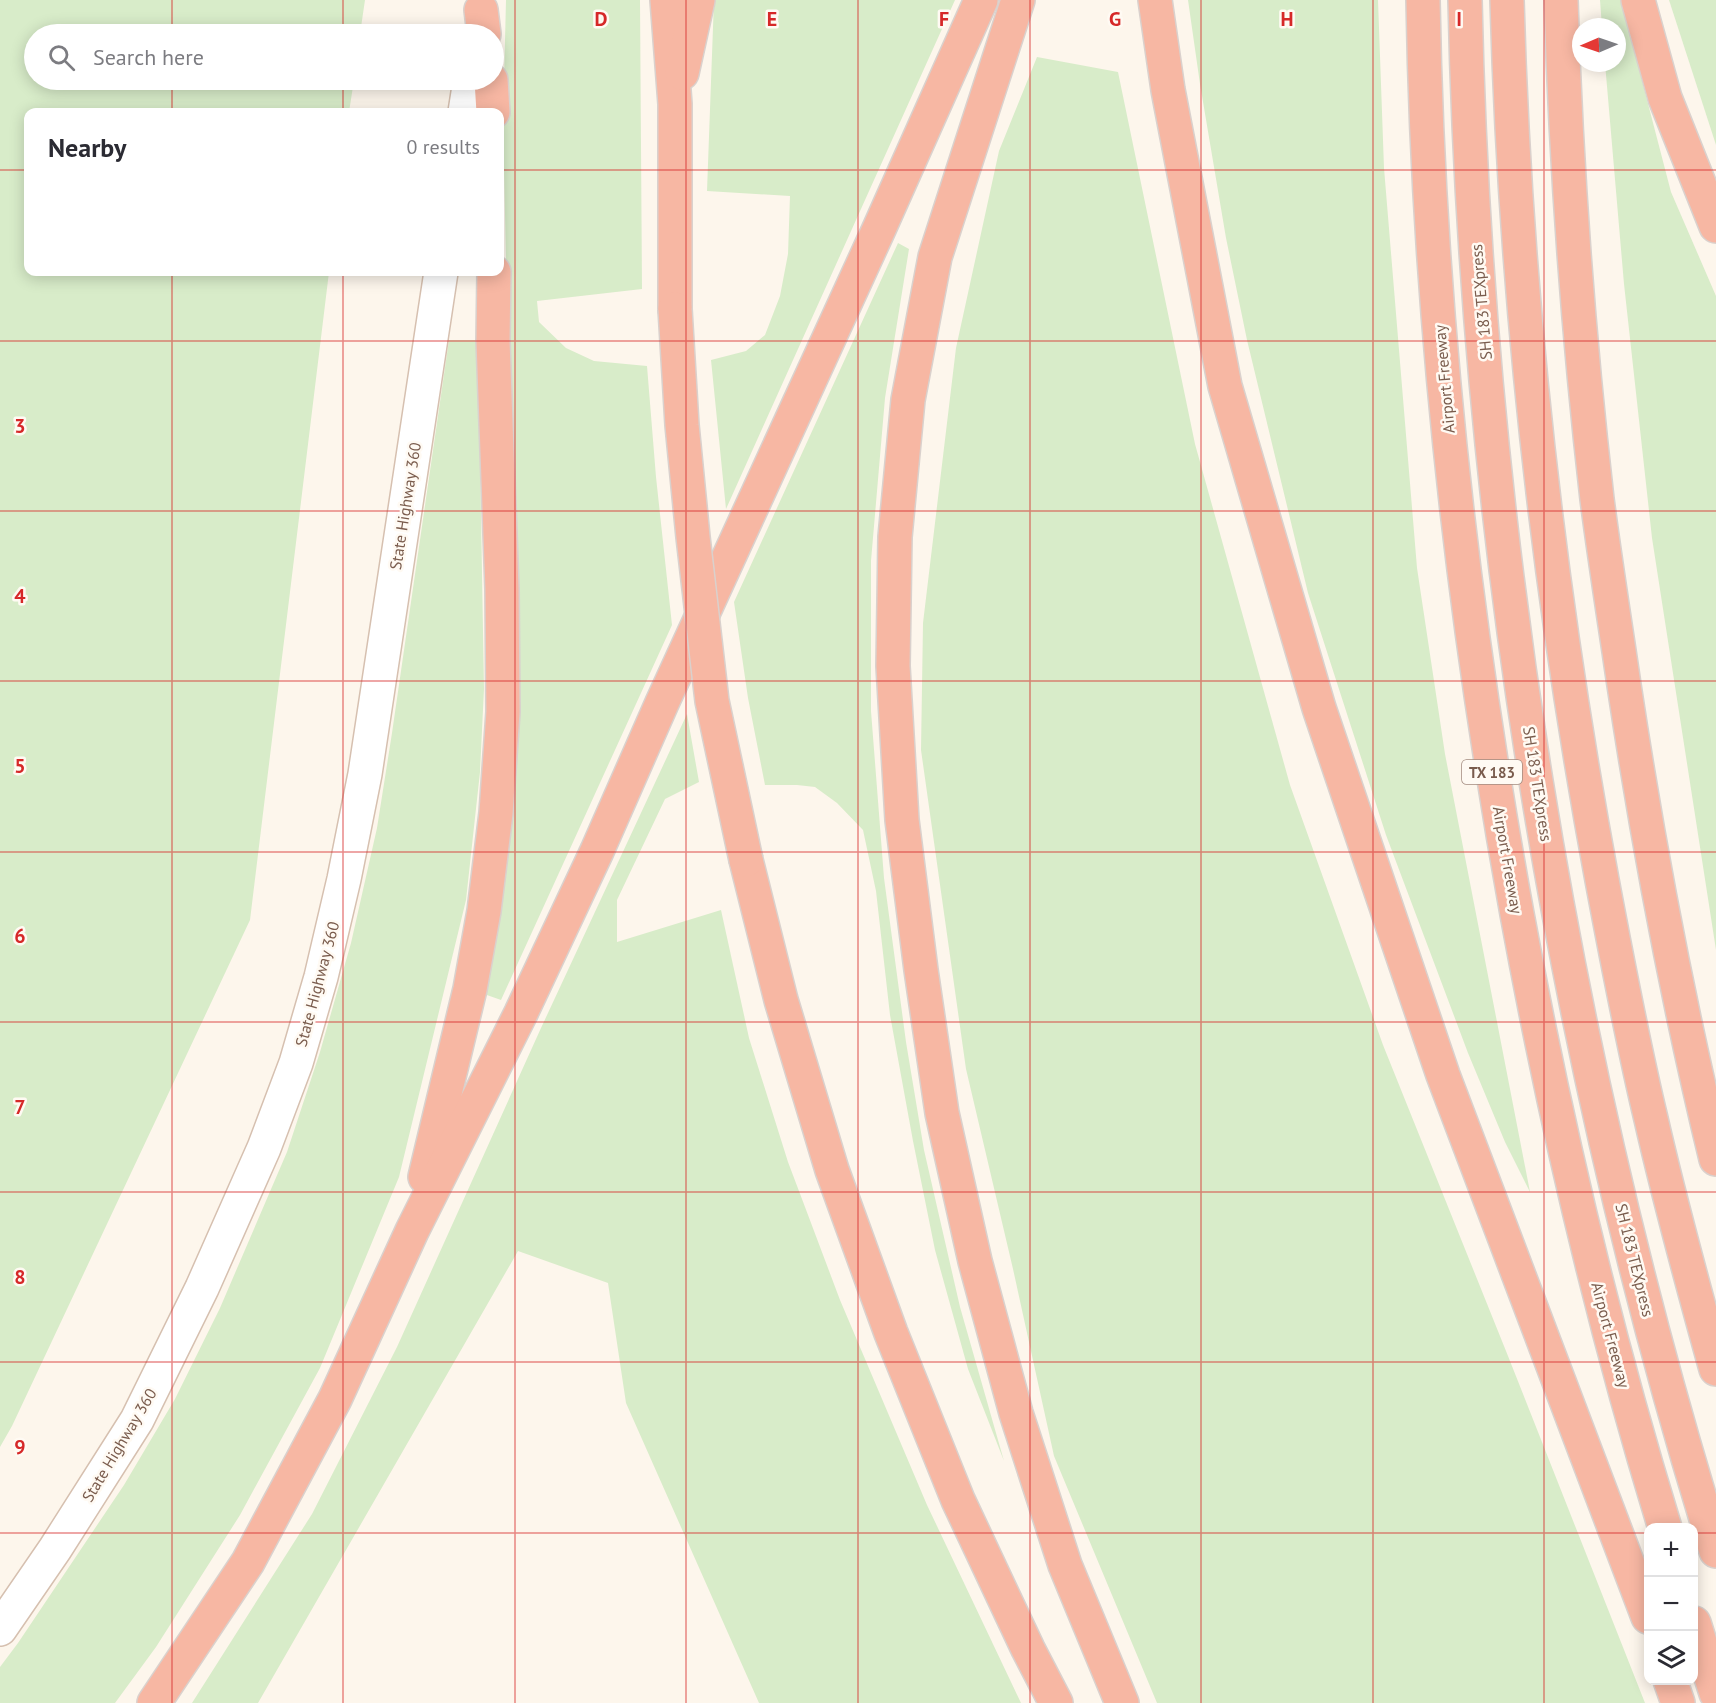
<!DOCTYPE html>
<meta charset="utf-8">
<style>
body{margin:0;font-family:"PT Sans",sans-serif;background:#f7f7f7;color:#2b2b33}
.controls{position:absolute;right:18px;bottom:18px;display:grid;overflow:hidden;border-radius:12px;box-shadow:0 3px 15px #0003}
.controls button{width:54px;height:54px;display:grid;place-items:center;padding:0;border:0;border-bottom:2px solid #e1e1e2;background:#fff;color:#2b2b33;font:30px sans-serif}
.compass{position:absolute;left:1572px;top:18px;width:54px;height:54px;border-radius:50%;background:#fff;box-shadow:0 3px 15px #0003;rotate:268deg}
.list{margin:0;padding:0;list-style:none}
h2{display:flex;justify-content:space-between;align-items:center;height:78px;margin:0;padding:0 24px;font-size:26px}
h2 small{font-size:20px;font-weight:400;color:#7c7c81}
.icon{flex:none;width:33px;height:33px;fill:none;stroke:currentColor;stroke-width:2;stroke-linecap:round;stroke-linejoin:round}
.map{position:relative;flex:none;width:1716px;height:1703px;overflow:hidden}
.search{position:absolute;background:#fff;box-shadow:0 3px 15px #0003;left:24px;top:24px;width:480px;height:66px;display:flex;align-items:center;gap:15px;box-sizing:border-box;padding:0 21px;border-radius:33px;color:#7c7c81;font-size:22px}
.panel{position:absolute;background:#fff;box-shadow:0 3px 15px #0003;left:24px;top:108px;width:480px;height:168px;border-radius:12px}
.map>svg:first-child{display:block}
.green{fill:#d8ecc9}
.lines{fill:none;stroke-linecap:round;stroke-linejoin:round}
.secondary-casing{stroke:#d6c0b0;stroke-width:36}
.highway-casing{stroke:#dad1cd;stroke-width:36}
.secondary{stroke:#fff;stroke-width:33}
.highway{stroke:#f7b7a3;stroke-width:33}
.highway-bridge-casing{stroke:#dad1cd;stroke-width:36;stroke-linecap:butt}
.highway-bridge{stroke:#f7b7a3;stroke-width:33}
.grid{fill:none;stroke:#d62828;stroke-width:1.5;stroke-opacity:0.55}
.labels{text-anchor:middle;dominant-baseline:central;stroke-width:5;stroke-linejoin:round;paint-order:stroke}
.shield{fill:#fffaf3;stroke:#a28b7f;stroke-width:1.5}
.shield-label{font-size:15px;font-weight:bold;fill:#7a5c4d}
.street-label{font-size:16px;fill:#7a5c4d;stroke:#fffaf3}
.grid-label{font-size:20px;text-anchor:middle;font-weight:bold;fill:#d62828;stroke:#fffaf3;stroke-width:5;stroke-linejoin:round;paint-order:stroke}
</style>
<div class="map">
<svg width="1716" height="1703" viewBox="0 0 1716 1703">
<rect width="100%" height="100%" fill="#fdf6ec"/>
<g class="green">
<path d="M0,0h365l-5,34h-326v46h320l-5,32h-321v160h301l-79,648 -238,506 -12,21z"/>
<path d="M506,0h134l2,289 -105,12 2,21 27,26 28,13 53,5 9,111 16,148 -171,375 -17,-6 23,-689 -4,-182z"/>
<path d="M714,0h241l-229,509 -15,-149 35,-9 19,-16 15,-39 8,-42 2,-58 -83,-5z"/>
<path d="M1188,0h190l6,168 33,400 28,186 85,438 -25,-50 -37,-89 -82,-218 -78,-242 -61,-253 -21,-102 -26,-154z"/>
<path d="M1600,0h21l50,192 45,104v654l-64,-412 -28,-254 -19,-221h12v-36h-15z"/>
<path d="M1669,0h47v145z"/>
<path d="M1037,57l81,15 77,372 95,341 93,260 125,311 137,347h-488l-103,-247 -41,-187 -47,-200 -45,-319 2,-127 33,-275 43,-197z"/>
<path d="M898,243l11,6 -24,149 -14,163v150l13,167 22,164 18,108 36,157 44,154 -36,-92 -33,-119 -22,-109 -23,-126 -14,-124 -13,-61 -26,-27 -22,-16 -18,-2h-32l-17,-87 -14,-96z"/>
<path d="M449,340h29l6,349 -4,83 -14,128 -67,277 -79,191 -80,147 -84,132 -41,56h-115v-36l18,-24 106,-158 51,-86 45,-91 67,-156 33,-100 31,-109 26,-115 15,-95z"/>
<path d="M687,714l12,68 -34,17 -48,101v42l104,-32 28,128 39,124 17,45 35,93 87,205 94,198h-262l-133,-300 -18,-120 -90,-32 -260,452h-66l120,-189 85,-167 144,-319z"/>
</g>
<g class="lines">
<g class="secondary-casing">
<g id="secondary">
<path d="M465,112l5,-32"/>
<path d="M0,1629l55,-80 82,-129 65,-132 62,-140 32,-85 25,-86 23,-98 21,-105 76,-502"/>
</g>
</g>
<g class="highway-casing">
<g id="highway">
<path d="M667,0l8,104v205"/>
<path d="M1018,0l-83,257 -27,143 -13,137 -2,129 9,154 19,150 21,143 33,148 41,152 49,152 57,138"/>
<path d="M1155,0l13,90 57,296 94,322 124,367 205,542"/>
<path d="M1423,0c5,307 39,612 94,914 38,207 86,412 148,614"/>
<path d="M1465,0c11,521 96,1053 251,1551"/>
<path d="M1507,0c8,295 41,589 95,880 15,80 30,160 49,239 19,84 42,167 65,250"/>
<path d="M1561,0c5,167 17,333 36,499 8,62 18,124 27,186 24,159 54,318 92,474"/>
<path d="M1638,0l27,98 51,128"/>
<path d="M481,10l3,24"/>
<path d="M682,73l16,-73"/>
<path d="M491,80l2,32"/>
<path d="M746,860l35,140 51,170 59,163 67,167 70,149 28,54"/>
<path d="M425,1177l45,-188 14,-78 12,-98 7,-101 -1,-123 -9,-248 1,-69"/>
<path d="M1694,1623l22,70"/>
<path d="M1670,1680l8,23"/>
<path d="M154,1703l94,-141 87,-163 77,-168 109,-218 76,-162 65,-148 217,-474 102,-229"/>
</g>
</g>
<use href="#secondary" class="secondary"/>
<use href="#highway" class="highway"/>
<g class="highway-bridge-casing">
<path id="highway-bridge" d="M675,309l7,116 11,112 19,164 34,159"/>
</g>
<use href="#highway-bridge" class="highway-bridge"/>
</g>
<path class="grid" d="M172,0v34M343,0v34M515,0v1703M686,0v1703M858,0v1703M1030,0v1703M1201,0v1703M1373,0v1703M1544,0v1703M172,80v32M343,80v32M0,170h28M500,170h1216M172,272v1431M343,272v1431M0,341h1716M0,511h1716M0,681h1716M0,852h1716M0,1022h1716M0,1192h1716M0,1362h1716M0,1533h1648M1694,1533h22"/>
<g class="labels">
<rect class="shield" x="1462" y="760" width="60" height="24" rx="4.5"/>
<g class="shield-label">
<text x="1492" y="772">TX 183</text>
</g>
<g class="street-label">
<text transform="translate(1481 302) rotate(-95)">SH 183 TEXpress</text>
<text transform="translate(1444 379) rotate(-95)">Airport Freeway</text>
<text transform="translate(405 506) rotate(-81)">State Highway 360</text>
<text transform="translate(1538 784) rotate(81)">SH 183 TEXpress</text>
<text transform="translate(1508 860) rotate(80)">Airport Freeway</text>
<text transform="translate(317 984) rotate(-75)">State Highway 360</text>
<text transform="translate(1635 1260) rotate(76)">SH 183 TEXpress</text>
<text transform="translate(1611 1335) rotate(75)">Airport Freeway</text>
<text transform="translate(119 1445) rotate(-59)">State Highway 360</text>
</g>
</g>
<g class="grid-label">
<text x="601" y="26">D</text>
<text x="772" y="26">E</text>
<text x="944" y="26">F</text>
<text x="1115" y="26">G</text>
<text x="1287" y="26">H</text>
<text x="1459" y="26">I</text>
<text x="20" y="433">3</text>
<text x="20" y="603">4</text>
<text x="20" y="773">5</text>
<text x="20" y="943">6</text>
<text x="20" y="1114">7</text>
<text x="20" y="1284">8</text>
<text x="20" y="1454">9</text>
</g>
</svg>
<div class="controls">
<button>+</button>
<button>−</button>
<button><svg class="icon" aria-label="layers" viewBox="0 0 24 24"><path d="M12 4l9 5-9 5-9-5zM3 14l9 5 9-5"/></svg></button>
</div>
<svg class="compass" viewBox="-18 -18 36 36"><path d="M0-13l5 13h-10z" fill="#e53935"/><path d="M0 13l5-13h-10z" fill="#7c7c81"/></svg>
<div class="search"><svg class="icon" aria-label="search" viewBox="0 0 24 24"><circle cx="10" cy="10" r="6"/><path d="M15 15l6 6"/></svg>Search here</div>
<section class="panel">
<h2>Nearby<small>0 results</small></h2>
<ul class="list">
</ul>
</section>
</div>
